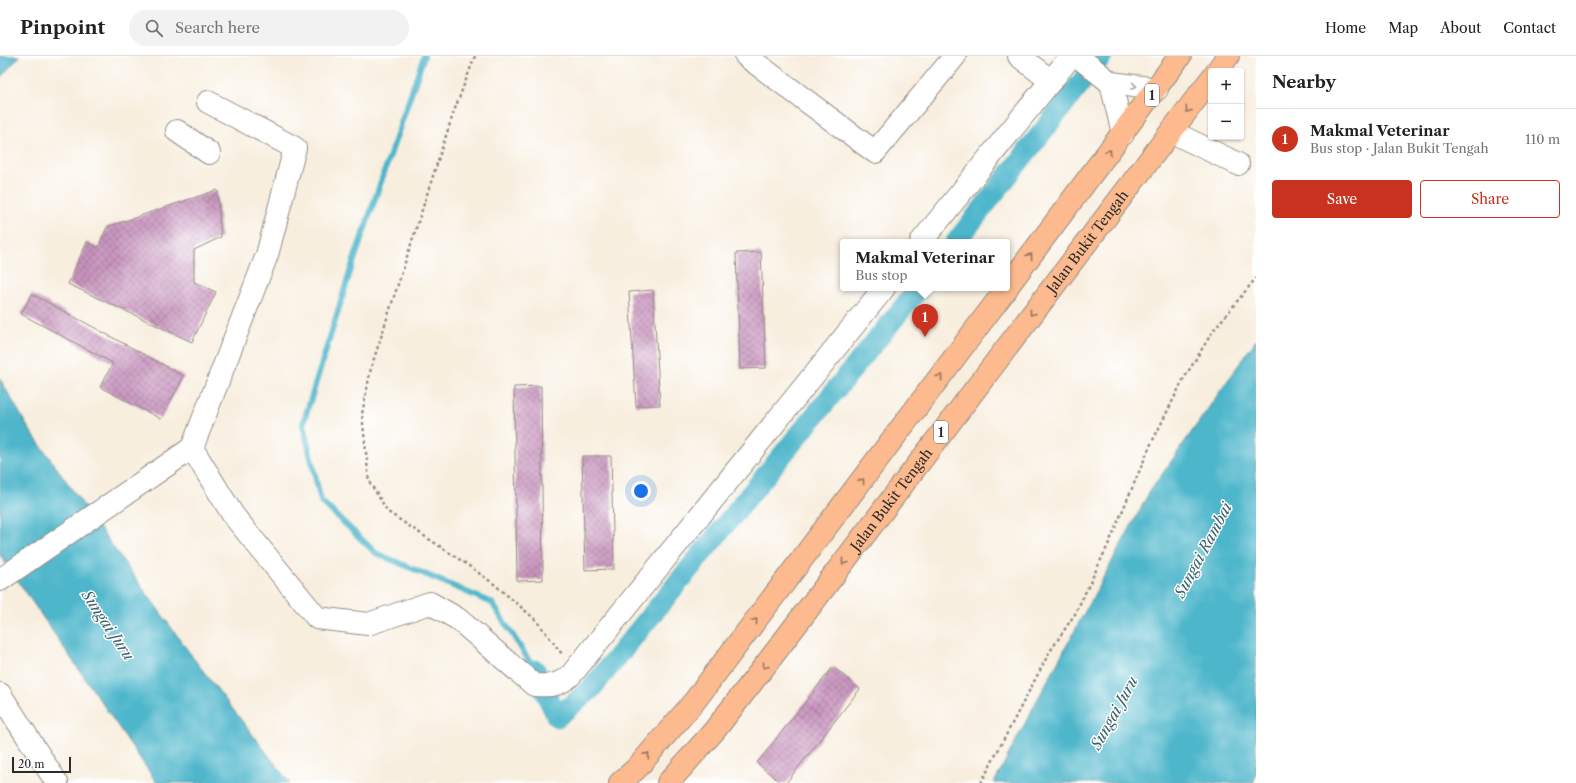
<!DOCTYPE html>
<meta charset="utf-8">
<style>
body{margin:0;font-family:"Libre Caslon Text",serif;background:#f2f2f2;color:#202124}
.controls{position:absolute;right:12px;top:12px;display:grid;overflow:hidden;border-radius:4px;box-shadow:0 1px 3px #0004}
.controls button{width:36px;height:36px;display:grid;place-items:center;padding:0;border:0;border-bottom:1px solid #e0e0e0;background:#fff;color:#202124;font:20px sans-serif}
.scale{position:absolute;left:12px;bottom:10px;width:59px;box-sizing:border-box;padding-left:4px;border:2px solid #2b2b2b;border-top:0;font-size:11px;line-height:14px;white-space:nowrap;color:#2b2b2b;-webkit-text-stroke:3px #fff;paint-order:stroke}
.you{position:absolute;left:641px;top:435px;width:14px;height:14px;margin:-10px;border:3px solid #fff;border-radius:50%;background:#1a73e8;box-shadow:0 0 0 6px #1a73e833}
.badge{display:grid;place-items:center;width:26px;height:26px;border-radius:50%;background:#c8321e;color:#fff;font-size:13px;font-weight:700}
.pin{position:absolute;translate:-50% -33px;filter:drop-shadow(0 1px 2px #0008)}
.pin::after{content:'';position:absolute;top:21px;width:14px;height:12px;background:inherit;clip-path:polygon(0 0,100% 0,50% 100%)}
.popup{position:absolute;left:840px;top:183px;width:170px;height:52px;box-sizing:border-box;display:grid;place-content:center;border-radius:4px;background:#fff;filter:drop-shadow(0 1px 3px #0005);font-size:13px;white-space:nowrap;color:#757577}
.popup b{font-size:15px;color:#202124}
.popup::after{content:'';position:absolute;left:50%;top:100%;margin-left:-8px;border:8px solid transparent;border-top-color:#fff}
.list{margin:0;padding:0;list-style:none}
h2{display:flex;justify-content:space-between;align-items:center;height:52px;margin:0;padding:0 16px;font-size:17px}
h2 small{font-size:13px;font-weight:400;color:#757577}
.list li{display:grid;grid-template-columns:26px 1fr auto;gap:12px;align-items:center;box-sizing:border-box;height:60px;padding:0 16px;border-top:1px solid #e0e0e0}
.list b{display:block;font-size:15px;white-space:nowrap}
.list p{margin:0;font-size:13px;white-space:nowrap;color:#757577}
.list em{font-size:13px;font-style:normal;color:#757577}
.actions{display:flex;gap:8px;padding:12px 16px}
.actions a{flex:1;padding:9px 0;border:1px solid #c8321e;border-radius:4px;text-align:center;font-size:14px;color:#c8321e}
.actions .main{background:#c8321e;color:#fff}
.icon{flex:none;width:22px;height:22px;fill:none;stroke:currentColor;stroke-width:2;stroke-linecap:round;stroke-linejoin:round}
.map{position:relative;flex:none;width:1256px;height:727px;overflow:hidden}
header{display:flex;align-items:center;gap:24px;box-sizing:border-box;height:56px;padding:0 20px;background:#fff;border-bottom:1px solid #e0e0e0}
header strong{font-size:19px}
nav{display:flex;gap:22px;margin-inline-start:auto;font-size:14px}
.search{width:280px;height:36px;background:#f2f2f2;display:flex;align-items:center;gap:10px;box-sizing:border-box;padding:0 14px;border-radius:22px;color:#757577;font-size:15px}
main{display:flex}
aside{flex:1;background:#fff}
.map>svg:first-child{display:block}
.water{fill:#4db6cb;stroke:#3c707b}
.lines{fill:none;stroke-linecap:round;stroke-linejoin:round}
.stream{stroke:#4db6cb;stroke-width:6}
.canal{stroke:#4db6cb;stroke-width:21}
.building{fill:url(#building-cross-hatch)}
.minor-casing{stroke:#928c84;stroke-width:24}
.highway-casing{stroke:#928c84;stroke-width:24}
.path{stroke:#928c84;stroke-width:2.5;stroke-dasharray:3 3;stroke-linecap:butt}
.minor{stroke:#fff;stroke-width:22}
.highway{stroke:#fcba8e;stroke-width:22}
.oneway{stroke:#a0a0a0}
.oneway2{stroke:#94725c}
.labels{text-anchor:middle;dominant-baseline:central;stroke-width:3;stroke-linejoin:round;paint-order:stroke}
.shield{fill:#fff;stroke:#6b6b6b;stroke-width:1}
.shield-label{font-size:13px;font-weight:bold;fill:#2b2b2b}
.street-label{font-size:14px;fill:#2b2b2b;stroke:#fff}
.water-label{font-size:15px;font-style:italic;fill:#39636b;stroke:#fff}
</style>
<header>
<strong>Pinpoint</strong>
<div class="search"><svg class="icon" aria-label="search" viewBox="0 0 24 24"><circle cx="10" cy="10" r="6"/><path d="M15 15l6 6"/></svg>Search here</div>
<nav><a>Home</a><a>Map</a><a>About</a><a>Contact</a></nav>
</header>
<main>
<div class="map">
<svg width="1256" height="727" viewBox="0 0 1256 727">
<defs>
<pattern id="building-cross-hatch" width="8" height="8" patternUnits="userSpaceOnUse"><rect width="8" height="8" fill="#c893bd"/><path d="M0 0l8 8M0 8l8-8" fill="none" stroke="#a3789a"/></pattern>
</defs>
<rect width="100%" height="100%" fill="#fff"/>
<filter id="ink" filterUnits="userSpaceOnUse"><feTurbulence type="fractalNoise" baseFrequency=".025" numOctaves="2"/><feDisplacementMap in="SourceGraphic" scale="8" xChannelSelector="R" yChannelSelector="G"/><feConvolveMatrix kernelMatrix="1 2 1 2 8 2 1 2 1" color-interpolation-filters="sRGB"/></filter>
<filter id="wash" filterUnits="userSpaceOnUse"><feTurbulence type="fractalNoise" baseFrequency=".012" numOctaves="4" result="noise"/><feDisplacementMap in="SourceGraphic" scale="16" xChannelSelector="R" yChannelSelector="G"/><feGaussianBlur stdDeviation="0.9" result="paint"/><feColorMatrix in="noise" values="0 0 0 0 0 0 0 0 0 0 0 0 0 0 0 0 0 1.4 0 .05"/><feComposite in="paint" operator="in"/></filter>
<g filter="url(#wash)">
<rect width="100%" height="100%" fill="#f8eede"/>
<g class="water">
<path d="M0,0h20l-20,22z"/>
<path d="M1256,284v435l-3,8h-259l41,-79 114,-211z"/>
<path d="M0,323l29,50 92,129 76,105 93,120h-133l-157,-228z"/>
</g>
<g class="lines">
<path class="stream" d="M424,0l-73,213 -48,155 18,77 55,52 116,50 43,67"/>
<g class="canal">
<path d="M956,186l146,-186"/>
<path d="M535,614l22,47 33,-27 329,-402"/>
</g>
</g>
<g id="blocks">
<g class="building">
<path d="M217,134l4,47 -27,13v32l22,10 -24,50 -124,-58 19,-42 11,6 9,-21z"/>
<path d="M761,196l5,116 -26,1 -4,-116z"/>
<path d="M653,234l7,115 -24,1 -7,-114z"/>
<path d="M32,238l152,82 -23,43 -61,-32 13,-24 -92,-49z"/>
<path d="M541,330l2,194 -26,1 -3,-194z"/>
<path d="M582,400h29l3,113 -29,1z"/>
<path d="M833,611l27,22 -74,94h-5l-24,-20z"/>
</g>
</g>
</g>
<g filter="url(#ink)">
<use href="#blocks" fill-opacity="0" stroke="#928c84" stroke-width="1"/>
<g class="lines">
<g class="minor-casing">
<g id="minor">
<path d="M746,0l129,96 80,-96"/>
<path d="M1019,0l32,25"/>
<path d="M1077,0l34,27 46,6"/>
<path d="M1111,27l12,51"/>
<path d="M208,46l87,46 -28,107 -75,193 41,67 84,103 51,6 62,-21 28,16 76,66c17,1 24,1 37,-10l313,-387"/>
<path d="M177,75l32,22"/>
<path d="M1172,76l66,32"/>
<path d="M921,186l150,-186"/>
<path d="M0,524l192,-132"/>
<path d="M0,638l57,89"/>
</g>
</g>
<g class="highway-casing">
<g id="highway">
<path d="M1217,15l11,-15"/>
<path d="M1007,231l173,-231"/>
<path d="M620,727l17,-15 56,-65 314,-415"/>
<path id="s1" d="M668,727l46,-52 53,-68 444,-584"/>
</g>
</g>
<g class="path">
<path d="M475,0l-22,58 -82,254 -9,46 7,67 19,31 77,51 29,21 42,36 26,34"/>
<path d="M981,727l68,-130 26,-39 33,-69 42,-99 33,-66 30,-49 43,-53"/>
</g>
<use href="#minor" class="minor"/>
<use href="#highway" class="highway"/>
</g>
<defs><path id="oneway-chevron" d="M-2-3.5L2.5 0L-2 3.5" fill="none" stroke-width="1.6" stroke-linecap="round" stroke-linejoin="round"/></defs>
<use class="oneway" href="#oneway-chevron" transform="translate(1134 30) rotate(8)"/>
<g class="oneway2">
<use href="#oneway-chevron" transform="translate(1188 54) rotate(126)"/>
<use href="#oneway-chevron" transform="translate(1109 96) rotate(-53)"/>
<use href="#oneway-chevron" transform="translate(1030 200) rotate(-53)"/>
<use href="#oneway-chevron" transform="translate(1032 257) rotate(128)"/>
<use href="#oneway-chevron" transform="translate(940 321) rotate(-53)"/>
<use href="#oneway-chevron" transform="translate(862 425) rotate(-53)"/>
<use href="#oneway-chevron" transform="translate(844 506) rotate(127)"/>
<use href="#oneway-chevron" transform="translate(755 565) rotate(-53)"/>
<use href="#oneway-chevron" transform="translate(765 610) rotate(128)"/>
<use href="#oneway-chevron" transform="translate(647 699) rotate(-49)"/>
</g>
</g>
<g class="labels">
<g class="shield">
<rect x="1145" y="28" width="14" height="22" rx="3"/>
<rect x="934" y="365" width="14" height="22" rx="3"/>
</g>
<g class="shield-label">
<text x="1152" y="39">1</text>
<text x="941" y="376">1</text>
</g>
<g class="street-label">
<text stroke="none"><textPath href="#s1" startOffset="685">Jalan Bukit Tengah</textPath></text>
<text stroke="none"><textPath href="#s1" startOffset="361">Jalan Bukit Tengah</textPath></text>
</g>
<g class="water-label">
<text transform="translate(1203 494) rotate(-62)">Sungai Rambai</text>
<text transform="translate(108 569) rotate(56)">Sungai Juru</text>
<text transform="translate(1114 657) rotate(-61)">Sungai Juru</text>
</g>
</g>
</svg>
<div class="controls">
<button>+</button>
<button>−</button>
</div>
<div class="scale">20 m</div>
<div class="you"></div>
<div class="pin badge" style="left:925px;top:281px">1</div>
<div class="popup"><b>Makmal Veterinar</b>Bus stop</div>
</div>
<aside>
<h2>Nearby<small></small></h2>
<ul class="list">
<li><span class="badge">1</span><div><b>Makmal Veterinar</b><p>Bus stop · Jalan Bukit Tengah</p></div><em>110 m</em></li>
</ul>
<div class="actions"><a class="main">Save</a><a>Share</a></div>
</aside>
</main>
